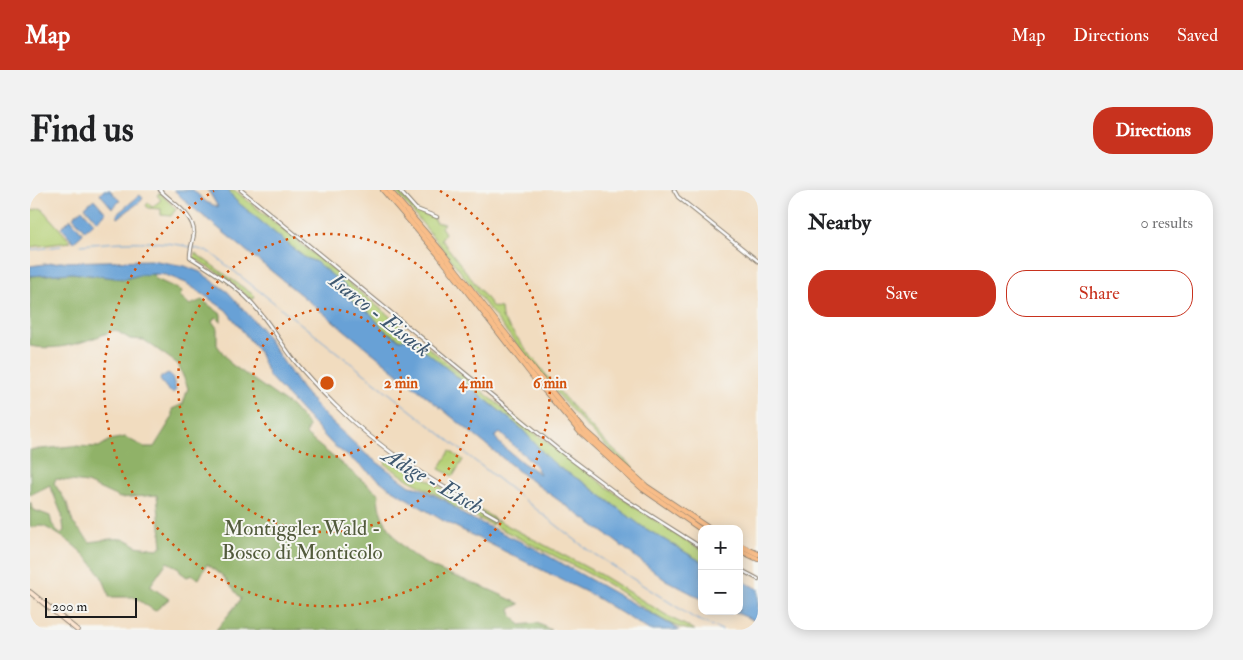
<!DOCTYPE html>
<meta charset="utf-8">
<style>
body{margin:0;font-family:"IM FELL Double Pica",serif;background:#f2f2f2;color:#202124}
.controls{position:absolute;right:15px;bottom:15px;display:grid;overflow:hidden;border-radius:10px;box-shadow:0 2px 12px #0003}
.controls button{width:45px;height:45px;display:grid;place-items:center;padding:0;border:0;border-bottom:1px solid #e0e0e0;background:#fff;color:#202124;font:25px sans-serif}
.scale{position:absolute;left:15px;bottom:12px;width:92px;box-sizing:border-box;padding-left:5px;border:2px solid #1c1c1c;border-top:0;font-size:14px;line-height:18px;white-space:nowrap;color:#1c1c1c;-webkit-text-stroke:4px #f6f6f2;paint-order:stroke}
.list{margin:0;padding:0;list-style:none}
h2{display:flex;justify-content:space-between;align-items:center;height:65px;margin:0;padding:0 20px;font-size:21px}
h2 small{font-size:16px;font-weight:400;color:#757577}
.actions{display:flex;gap:10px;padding:15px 20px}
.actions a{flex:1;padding:11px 0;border:1px solid #c8321e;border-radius:20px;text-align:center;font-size:18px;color:#c8321e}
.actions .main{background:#c8321e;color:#fff}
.map{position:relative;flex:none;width:728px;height:440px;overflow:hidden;border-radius:20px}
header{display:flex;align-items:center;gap:30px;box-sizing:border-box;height:70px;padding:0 25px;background:#c8321e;color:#fff}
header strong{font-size:24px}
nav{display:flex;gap:28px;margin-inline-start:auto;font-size:18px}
.intro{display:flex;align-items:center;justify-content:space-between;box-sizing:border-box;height:120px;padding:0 30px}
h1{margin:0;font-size:35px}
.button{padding:12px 22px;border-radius:20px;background:#c8321e;color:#fff;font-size:18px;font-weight:700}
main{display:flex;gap:30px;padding:0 30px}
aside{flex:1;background:#fff;border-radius:20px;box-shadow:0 2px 12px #0003}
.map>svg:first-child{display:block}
.green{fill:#b5d076;stroke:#687649}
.forest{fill:#90b267;stroke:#566742;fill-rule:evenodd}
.water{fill:#67a1d6;stroke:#425e79;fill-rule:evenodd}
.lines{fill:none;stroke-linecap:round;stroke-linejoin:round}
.stream{stroke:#67a1d6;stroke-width:1}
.street-casing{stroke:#867c6e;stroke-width:4.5}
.secondary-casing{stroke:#867c6e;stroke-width:5.5}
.highway-casing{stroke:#867c6e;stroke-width:6}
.street{stroke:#fff;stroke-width:2.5}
.secondary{stroke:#fce5d0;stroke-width:4}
.highway{stroke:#f8bd89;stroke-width:4.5}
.ring{fill:none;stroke:#d4530e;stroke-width:2.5;stroke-dasharray:2.5 5}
.labels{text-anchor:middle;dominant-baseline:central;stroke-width:4;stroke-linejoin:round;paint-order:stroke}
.park-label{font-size:21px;fill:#525b3c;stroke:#f6f6f2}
.water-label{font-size:22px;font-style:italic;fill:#3e5870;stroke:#f6f6f2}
.centre{fill:#d4530e;stroke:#f6f6f2;stroke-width:2.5}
.ring-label{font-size:15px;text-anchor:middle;font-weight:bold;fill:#d4530e;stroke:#f6f6f2;stroke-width:4;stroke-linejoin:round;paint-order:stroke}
</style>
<header>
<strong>Map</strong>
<nav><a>Map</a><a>Directions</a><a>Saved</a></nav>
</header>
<div class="intro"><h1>Find us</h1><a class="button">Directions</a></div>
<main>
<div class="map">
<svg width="728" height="440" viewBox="0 0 728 440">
<rect width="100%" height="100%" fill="#f6f6f2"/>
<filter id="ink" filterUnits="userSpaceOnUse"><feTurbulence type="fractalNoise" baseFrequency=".02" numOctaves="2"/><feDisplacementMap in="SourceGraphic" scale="10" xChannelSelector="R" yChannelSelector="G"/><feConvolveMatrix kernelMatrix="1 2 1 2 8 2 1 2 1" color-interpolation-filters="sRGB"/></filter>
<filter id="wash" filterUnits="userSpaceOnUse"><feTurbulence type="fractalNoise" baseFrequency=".0096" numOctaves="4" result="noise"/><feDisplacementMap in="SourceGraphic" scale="20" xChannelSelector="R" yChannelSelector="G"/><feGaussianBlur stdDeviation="1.12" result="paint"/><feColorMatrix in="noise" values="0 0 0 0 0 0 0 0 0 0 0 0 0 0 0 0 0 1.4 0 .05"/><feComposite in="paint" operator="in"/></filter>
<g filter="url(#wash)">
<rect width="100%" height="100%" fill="#f1dcbf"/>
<g class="green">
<path d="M198,0l9,2c86,69 170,139 256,208 67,53 135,106 209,150v12l-59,-35 -60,-45 -23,-14 -14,-11 -24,-28 -83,-67 -56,-33 -13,-16 -12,-6 -42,-45 -12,-5 -69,-57z"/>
<path d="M364,0h4l18,21 18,7 1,4 9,2 -3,3 4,6 -4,6 52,68 8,1 1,10c40,52 80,107 131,149v4c-93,-81 -158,-189 -239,-281z"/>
<path d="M130,3l16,16 -5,7 -10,-1v-6l-13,-1 -2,-3 2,-2 4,4 9,-7 -4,-5z"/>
<path d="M11,18l30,34 -41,5v-36z"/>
<path d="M165,63l60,43 -3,4 -27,-23 -31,-19z"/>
<path d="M420,261l13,9 -10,16 -14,-7z"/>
<path d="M358,266l107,63 -3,6 -39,-19 -6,-6 -38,-20 -23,-15 -1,-5z"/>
<path d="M467,330l104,55 70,43 24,12c-28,0 -62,-32 -87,-46 -37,-20 -75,-39 -113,-58z"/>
</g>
<path class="forest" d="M42,83l52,6 16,-4 15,-1 -1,4 28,13 -2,5 10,9 12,-5 19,14v8l-5,-5 -4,4 5,7v17l14,19 60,42 18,20 -3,9 73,59c-2,10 2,21 7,29 23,41 49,45 89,61 15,5 30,13 45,20l-10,5 2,7 8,9 17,-2 14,7h-335l25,-31 -18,-23 -16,-12 -8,15 -7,-4 -5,2 -7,-5 -1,-4 -12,-6 -17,24 19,13 -14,12 -21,-14h-25c-5,-29 -37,-57 -64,-70 -3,-2 -11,0 -15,0v-25l4,8 16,6 2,8 8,10 4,-3 -2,-16 -12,-30 -20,10v-45l42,-4 27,1 11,-7 15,-3 19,10h10l18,-29v-9l11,-5 5,-16 -10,-24 -34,-24 -14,-1 -15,-9c-28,11 -55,22 -85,16v-70zM26,289l31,4 33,15 37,-3 5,51 -5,3 -21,-3c-11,-12 -31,-6 -46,-4l-17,-19 -6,-20 -13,-20z"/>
<g class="water">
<path d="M74,0h6l10,11 -8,7 -12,-14z"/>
<path d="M144,0h19l13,12 12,5 -10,-17h20l7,10 69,57 12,5 32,26v7l10,12 12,6 13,16 17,11 9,-2 113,91 25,28 13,11 23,14 60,45 59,35v37l-38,-20 -54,-42 -84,-60 -340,-275zM470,243l35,32 5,9 -17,-11 -22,-18 -6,-8z"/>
<path d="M110,5l3,3 -2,3 -23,17 -1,-4z"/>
<path d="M64,9l12,14 -9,8 -12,-14z"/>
<path d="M52,19l12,14 -9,8 -12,-14z"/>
<path d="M41,29l12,15 -9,8 -13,-15z"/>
<path d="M121,70l34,6 15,6 28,20 34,38 39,58 24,28 42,39 43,31 10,2 26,13 18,14 72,34 144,81h-31l-57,-35 -150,-75 -54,-33 -56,-43 -63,-68 -10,-24 -33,-42 -40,-27 -20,-8 -11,-1 -15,1 -16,4 -52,-6 -42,3v-10l29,-4z"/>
<path d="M138,183l4,3 4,14 -3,3 -5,-3 -8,-10 1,-3z"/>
<path d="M709,389l19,10v33l-26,-11h7z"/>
</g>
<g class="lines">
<g class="stream">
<path d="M51,55c43,-4 89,-7 130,8l377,297 106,68 28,12"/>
<path d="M0,60l31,-4"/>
</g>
</g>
</g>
<g filter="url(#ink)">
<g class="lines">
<g class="street-casing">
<g id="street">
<path d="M130,0c11,12 34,24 34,43 -1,8 -4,16 -4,24 19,12 39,24 56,40 19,18 32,42 48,63 13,16 27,31 41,45 48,48 104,80 162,113"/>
<path d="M211,0l319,261 60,45 82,52"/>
<path d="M369,0l17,19 21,8"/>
<path d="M644,0l4,7 80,64"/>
<path d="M709,379l19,10"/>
</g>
</g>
<g class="secondary-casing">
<path id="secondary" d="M0,402l47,38"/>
</g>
<g class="highway-casing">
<g id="highway">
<path d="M353,0l55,64 96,124 47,55 62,56 59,41"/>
<path d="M359,0l53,62 95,122 48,57 61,55 64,43"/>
<path d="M709,355l19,9"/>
<path d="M709,360l19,9"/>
</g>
</g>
<use href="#street" class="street"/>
<use href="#secondary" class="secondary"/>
<use href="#highway" class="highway"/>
</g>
</g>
<g class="ring">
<circle cx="297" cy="193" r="74"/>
<circle cx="297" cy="193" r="149"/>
<path d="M410 1A223 223 0 1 1 184 1"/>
</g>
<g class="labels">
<g class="park-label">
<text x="272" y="338">Montiggler Wald -<tspan x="272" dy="24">Bosco di Monticolo</tspan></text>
</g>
<g class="water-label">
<text transform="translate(350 125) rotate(38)">Isarco - Eisack</text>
<text transform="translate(403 291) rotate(30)">Adige - Etsch</text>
</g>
</g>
<circle cx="297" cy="193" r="8" class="centre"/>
<g class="ring-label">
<text x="371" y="198">2 min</text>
<text x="446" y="198">4 min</text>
<text x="520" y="198">6 min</text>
</g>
</svg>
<div class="controls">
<button>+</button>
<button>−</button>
</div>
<div class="scale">200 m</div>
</div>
<aside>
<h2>Nearby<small>0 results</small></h2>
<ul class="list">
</ul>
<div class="actions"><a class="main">Save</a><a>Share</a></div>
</aside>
</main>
